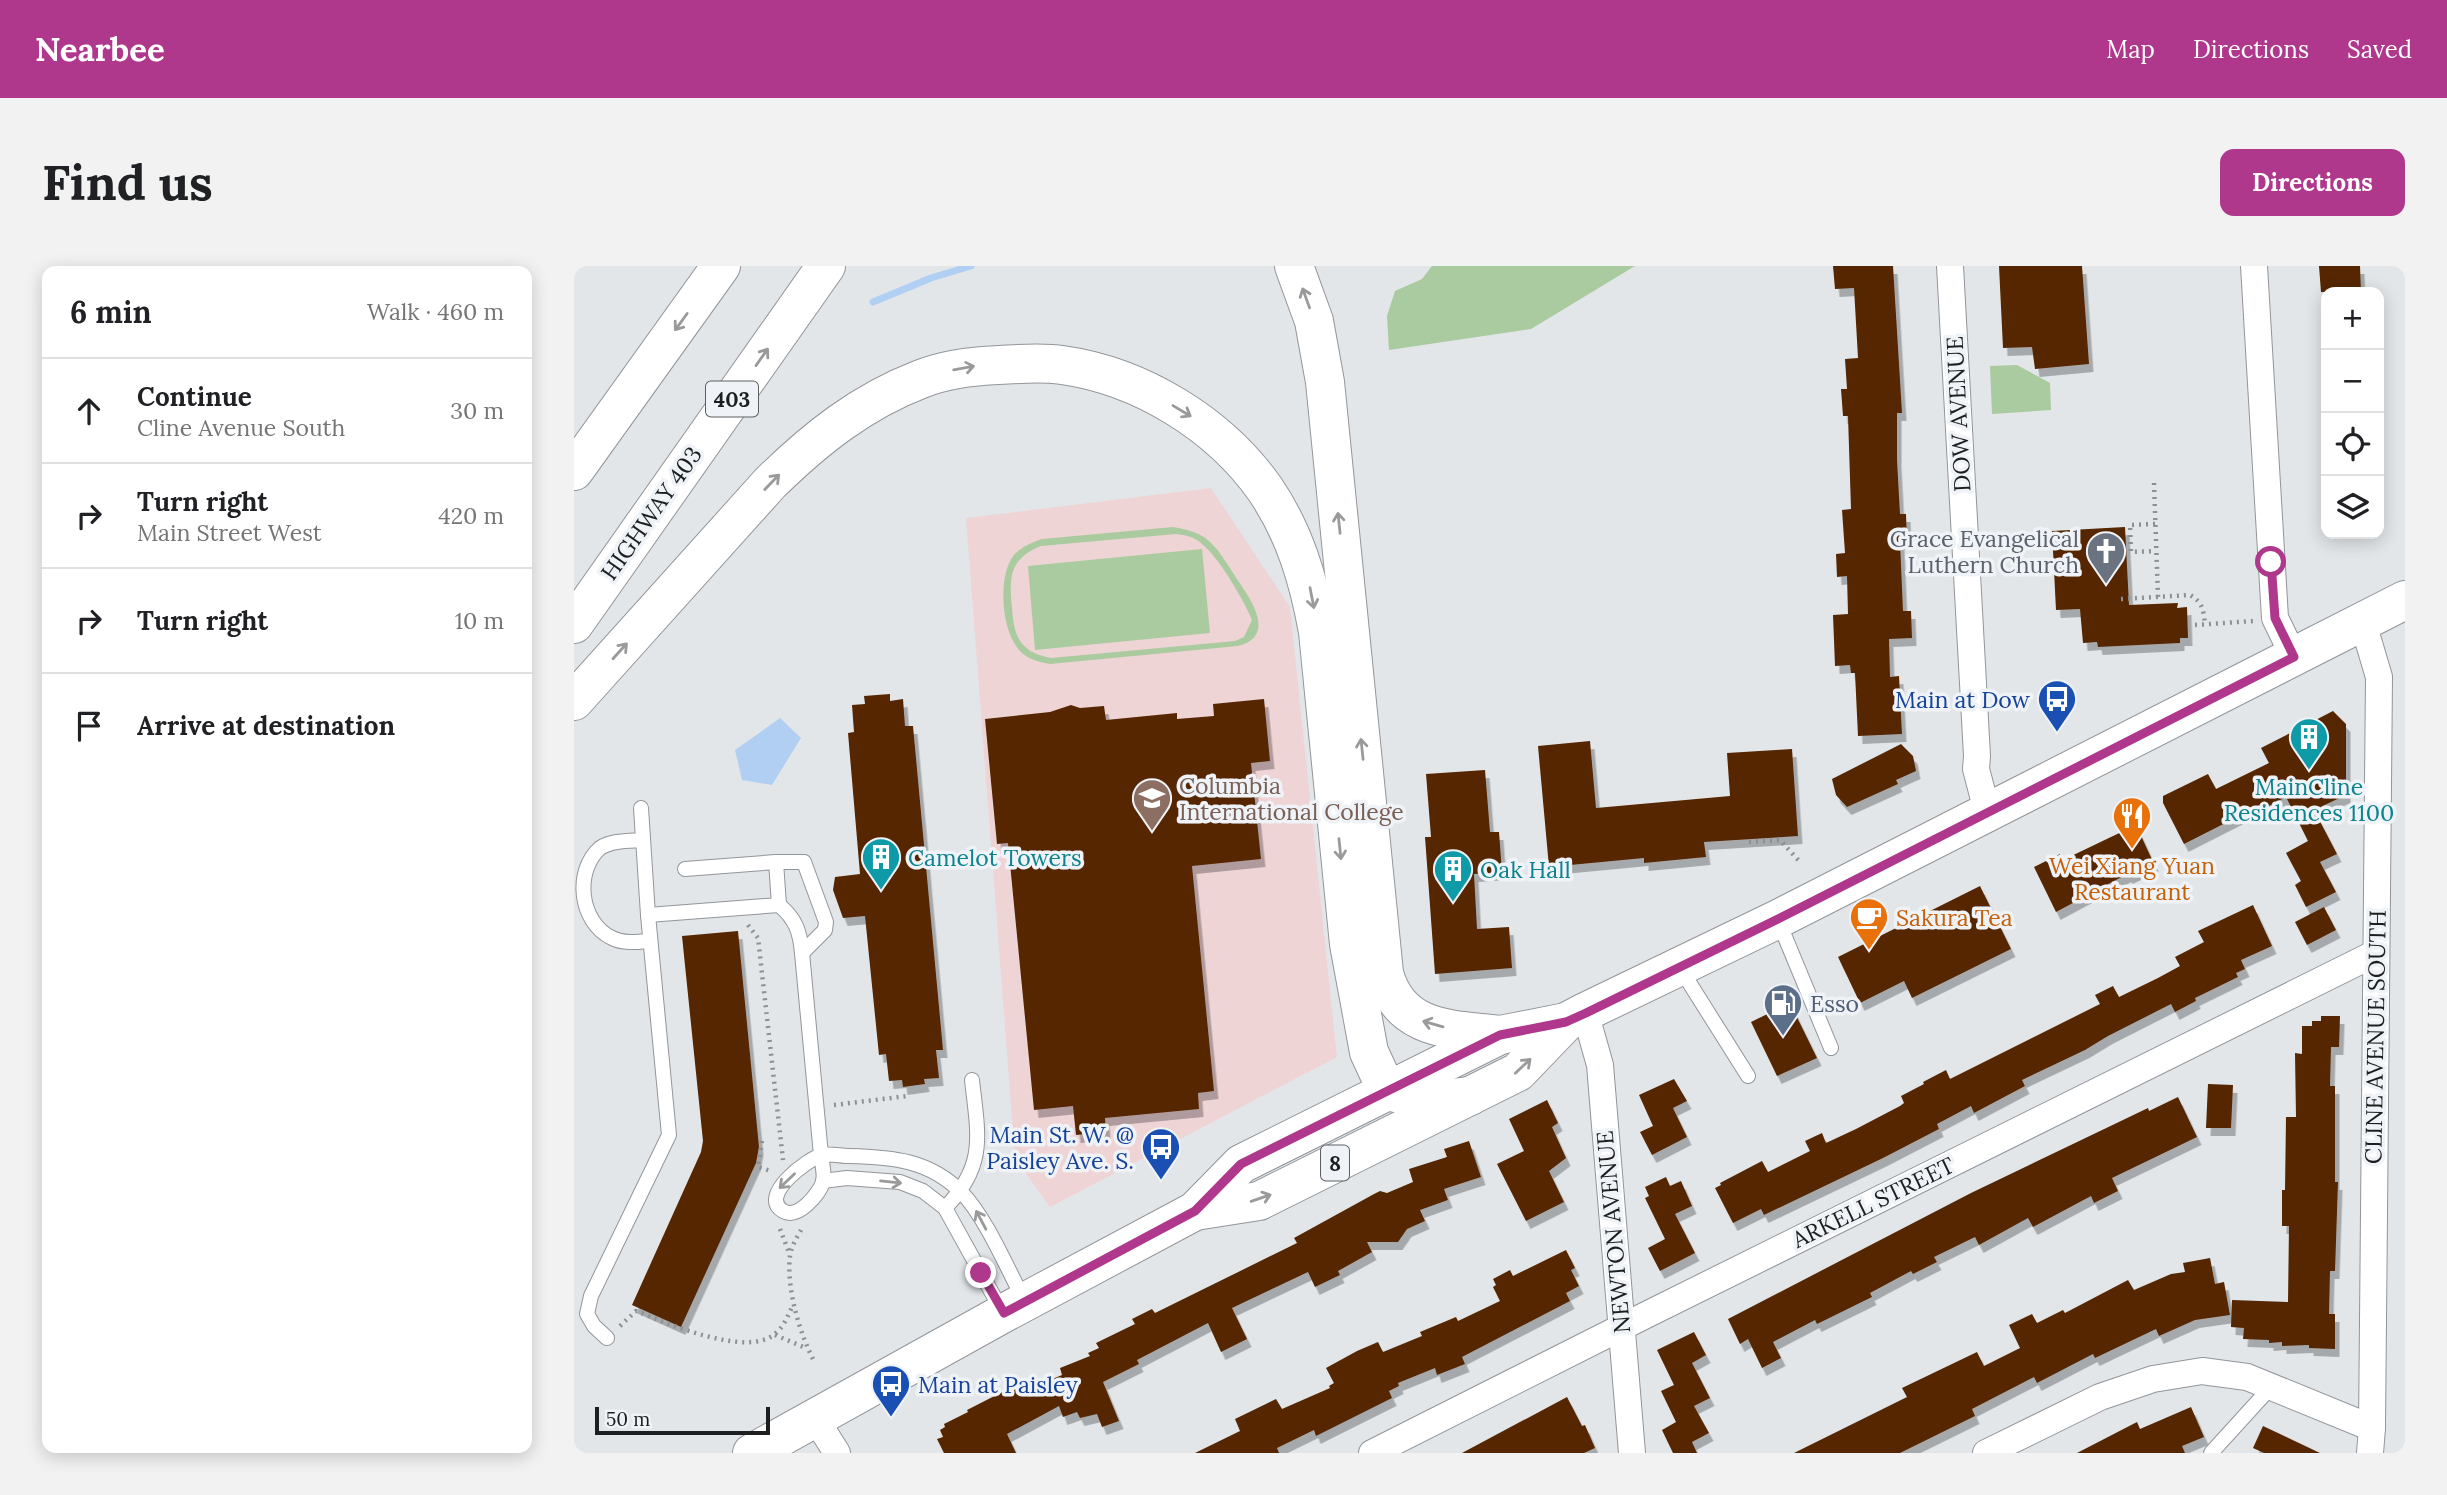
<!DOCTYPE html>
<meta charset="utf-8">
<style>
body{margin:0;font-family:Lora,serif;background:#f2f2f2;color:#202124}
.controls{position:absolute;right:21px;top:21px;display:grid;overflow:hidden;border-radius:14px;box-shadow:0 4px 18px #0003}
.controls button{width:63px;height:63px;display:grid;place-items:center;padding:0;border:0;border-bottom:2px solid #e0e0e0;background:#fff;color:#202124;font:35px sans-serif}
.scale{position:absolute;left:21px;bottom:18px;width:175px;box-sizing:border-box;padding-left:7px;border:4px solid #1d1e1f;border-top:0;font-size:19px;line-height:24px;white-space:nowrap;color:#1d1e1f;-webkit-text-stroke:5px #eff3f7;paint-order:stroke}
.stop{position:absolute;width:21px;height:21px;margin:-16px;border:5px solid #af378c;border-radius:50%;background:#fff}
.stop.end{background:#af378c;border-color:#fff;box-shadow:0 2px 7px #0008}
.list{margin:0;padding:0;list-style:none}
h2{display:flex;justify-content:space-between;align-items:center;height:91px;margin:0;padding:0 28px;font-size:30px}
h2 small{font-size:23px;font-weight:400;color:#757577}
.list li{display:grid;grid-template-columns:46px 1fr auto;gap:21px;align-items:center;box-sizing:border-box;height:105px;padding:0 28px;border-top:2px solid #e0e0e0}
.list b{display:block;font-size:26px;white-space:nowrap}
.list p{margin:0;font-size:23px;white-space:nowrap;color:#757577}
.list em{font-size:23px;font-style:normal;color:#757577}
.icon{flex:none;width:38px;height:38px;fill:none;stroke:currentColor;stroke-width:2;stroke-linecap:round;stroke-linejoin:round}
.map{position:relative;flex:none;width:1831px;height:1187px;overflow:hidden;border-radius:14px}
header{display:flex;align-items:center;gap:42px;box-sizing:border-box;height:98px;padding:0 35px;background:#af378c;color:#fff}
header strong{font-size:33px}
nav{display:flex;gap:38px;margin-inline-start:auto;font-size:24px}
.intro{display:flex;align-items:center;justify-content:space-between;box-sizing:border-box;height:168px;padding:0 42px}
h1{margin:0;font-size:49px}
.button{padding:18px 32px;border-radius:14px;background:#af378c;color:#fff;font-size:24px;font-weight:700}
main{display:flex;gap:42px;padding:0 42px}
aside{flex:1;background:#fff;border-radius:14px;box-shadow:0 4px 18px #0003}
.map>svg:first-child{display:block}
.education{fill:#efd4d6}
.green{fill:#a9cb9f;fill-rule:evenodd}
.water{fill:#b1cff3}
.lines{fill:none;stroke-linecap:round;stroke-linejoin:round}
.stream{stroke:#b1cff3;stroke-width:7}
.building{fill:#542604;filter:url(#shadow)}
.lane-casing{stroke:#929599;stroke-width:16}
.street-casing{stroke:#929599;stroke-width:28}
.primary-casing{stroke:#929599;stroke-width:40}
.highway-casing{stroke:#929599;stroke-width:40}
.path{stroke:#8d9092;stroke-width:4.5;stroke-dasharray:2 5;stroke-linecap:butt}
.lane{stroke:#fff;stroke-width:14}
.street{stroke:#fff;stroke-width:26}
.primary{stroke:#fff;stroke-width:38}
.highway{stroke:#fff;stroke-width:38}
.oneway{stroke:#999a9a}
.route{stroke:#af378c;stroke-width:9}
.labels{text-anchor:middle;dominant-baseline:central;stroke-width:7;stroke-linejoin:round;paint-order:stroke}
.shield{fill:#eff3f7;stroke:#5c5e60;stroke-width:2}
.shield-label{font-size:21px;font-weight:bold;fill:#1d1e1f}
.street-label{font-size:23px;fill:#1d1e1f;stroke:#eff3f7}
.worship-label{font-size:23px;fill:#5b616d;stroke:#eff3f7;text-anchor:end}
.transit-label{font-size:23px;fill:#164399;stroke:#eff3f7;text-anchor:end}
.education-label{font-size:23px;fill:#785e54;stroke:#eff3f7;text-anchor:start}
.culture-label{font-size:23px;fill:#0d838f;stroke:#eff3f7;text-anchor:start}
.food-label{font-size:23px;fill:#c56008;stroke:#eff3f7}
.service-label{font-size:23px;fill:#4e5e75;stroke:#eff3f7;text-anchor:start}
</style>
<header>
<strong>Nearbee</strong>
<nav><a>Map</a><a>Directions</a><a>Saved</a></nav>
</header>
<div class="intro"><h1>Find us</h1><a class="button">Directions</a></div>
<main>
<aside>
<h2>6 min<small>Walk · 460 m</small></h2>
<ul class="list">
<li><svg class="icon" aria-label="ahead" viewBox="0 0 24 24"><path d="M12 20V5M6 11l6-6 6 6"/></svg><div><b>Continue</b><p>Cline Avenue South</p></div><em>30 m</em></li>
<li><svg class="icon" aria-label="right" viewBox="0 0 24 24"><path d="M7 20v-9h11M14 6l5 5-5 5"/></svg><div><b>Turn right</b><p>Main Street West</p></div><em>420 m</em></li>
<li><svg class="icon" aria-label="right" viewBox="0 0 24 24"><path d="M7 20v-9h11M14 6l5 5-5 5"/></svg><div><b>Turn right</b></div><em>10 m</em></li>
<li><svg class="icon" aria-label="arrive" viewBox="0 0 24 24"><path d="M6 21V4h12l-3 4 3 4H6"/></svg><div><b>Arrive at destination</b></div></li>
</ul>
</aside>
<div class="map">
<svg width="1831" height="1187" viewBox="0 0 1831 1187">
<defs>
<filter id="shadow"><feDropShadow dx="4.5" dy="8" stdDeviation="0" flood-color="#0004"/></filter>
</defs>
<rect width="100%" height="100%" fill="#e2e6e9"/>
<path class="education" d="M637,222l79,119 47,450 -287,150 -35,-49 -49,-640z"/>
<g class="green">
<path d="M858,0h203l-104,63 -142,21 -2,-34 8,-25 27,-12z"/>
<path d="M1443,99l33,18 1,27 -59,4 -2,-48z"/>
<path d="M599,261c11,2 21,4 31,10 13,9 22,25 31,39 13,20 44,59 3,70l-188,18c-10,-2 -21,-4 -29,-12 -20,-19 -24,-76 -7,-97 7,-8 17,-12 28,-16zM602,268c10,1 19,3 26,10 16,12 43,58 50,76l-8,17 -9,4 -184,17c-31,-6 -37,-21 -39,-50 -3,-31 -3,-49 29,-62z"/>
<path d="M628,283l8,84 -175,17 -7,-84z"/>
</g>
<path class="water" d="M206,452l21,20 -29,47 -30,-5 -7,-30z"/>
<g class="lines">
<path class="stream" d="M299,36l58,-24 40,-12"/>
</g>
<g class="building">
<path d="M1259,0h60l9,147h-5v47l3,54h6l1,28h-7l3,69h8l1,27 -23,1 1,38 9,-1 3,58 -44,2 -3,-63h-4l-1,-8 -15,1 -2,-51 15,-1 -1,-38 -10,1 -1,-23 9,-1 -3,-43 9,-1 -3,-93h-5l-2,-27h6l-2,-30 13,-1 -4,-70 -19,1z"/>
<path d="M1425,0h83l7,98 -54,5 -3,-22 -29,1z"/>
<path d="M1745,0h41l1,26h-40z"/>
<path d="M1551,261l4,78 49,-2 -1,5 10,-1 1,31h-8v5l-82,4 -1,-5 -14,1 -3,-34 -24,1 -4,-79z"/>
<path d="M316,428v7l13,-2 2,27h8l30,324h-7l3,28 -15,1 1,5 -22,3 -1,-7 -13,1 -3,-27 -7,1 -14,-139 -22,2 -10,-28 2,-13 25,-3 -12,-141 6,-1 -2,-27 13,-1 -1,-8z"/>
<path d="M690,433l6,62 -19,2 10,96 -69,7 22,225 -16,2 1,16 -94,9 1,14 -30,3 -3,-29 -39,4 -26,-267 -11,1 -12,-125 65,-7 21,-7 9,3 24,-2 2,14 71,-7v6l37,-3 -1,-12z"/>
<path d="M1759,445l13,13v71l-32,15 23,44 -17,8 16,30 -30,15 -11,-22 6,-4 -15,-28 22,-12 -22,-44 -23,12 -2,-3 -12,5 -65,33 -21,-41v-7l45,-22 8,15 53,-26 -8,-15z"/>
<path d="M1016,475l6,67 134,-12 -3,-43 65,-4 6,87 -94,6 2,15 -62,6v-5l-95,9 -11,-121z"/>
<path d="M1327,478l12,12 3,15 -20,9 2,4 -51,23 -11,-12 -4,-16z"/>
<path d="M911,504l5,62h9l3,40 -28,2 3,55 32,-2 3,41 -77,6 -10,-137h6l-5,-63z"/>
<path d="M1562,559l18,39 -26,12 -1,-2 -71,38 -22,-45 26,-13 3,6z"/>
<path d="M1406,620l31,63 -99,49 -8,-17 -44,22 -22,-46z"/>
<path d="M1679,639l19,41 -31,14 4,9 -9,4 2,4 -43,21 1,3 -21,11 -4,-8 -63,32 -23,14 -63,30 3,6 -51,27 -3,-7 -34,18 2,5 -56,29 -119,57 -3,-6 -28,14 -18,-35 6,-3 -1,-2 42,-22 6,11 42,-21 -5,-10 17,-8 4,10 30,-14 44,-23 4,-3 -3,-7 23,-12 -1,-2 23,-12 4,9 150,-75 -5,-9 18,-9 6,11 39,-19 22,-12 -5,-9 29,-15 -6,-11z"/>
<path d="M1750,641l12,23 -29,15 -12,-23z"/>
<path d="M164,665l21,216 -3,16 -75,164 -49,-22 69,-153 2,-11 -21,-205z"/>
<path d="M1216,737l27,55 -40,18 -26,-54z"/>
<path d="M1747,750h19l-1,31h-8l-1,39h5v96h3l-3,89h-5l-1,43h6v35l-26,-1v-3l-27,1v-4l-13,1v-3l-26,-1 1,-11 -13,-1 1,-27 56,2 1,-76h-7v-36h3l1,-73h10l-1,-64 7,1v-28h10v-5h9z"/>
<path d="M1100,813l13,22 -14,7 14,29 -35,18 -12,-23 13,-6 -14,-31z"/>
<path d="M1634,818l25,1 -2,43h-25z"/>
<path d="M1604,831l19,40 -85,41 6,13 -24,12 -3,-7 -58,31 -5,-9 -49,27 -4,-8 -41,20 3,5 -24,12 -2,-3 -41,22 2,4 -55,27 -2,-4 -42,22 8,16 -19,10 -14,-29 -8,5 -12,-25 243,-126 177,-85 1,3z"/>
<path d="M973,834l11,23 -6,4 14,31 -17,13 15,31 -38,19 -29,-57 27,-13 -15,-32z"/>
<path d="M895,875l12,36 -37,12 4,11 -28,10 5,11 -18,8 -9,13h-31l5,10 -34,19 2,4 -25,12 -7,-15 -76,36 15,31 -26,13 -13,-29 -71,37 2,4 -36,18 16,39 -17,6 -5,-13 -17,4 -3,-6 -14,5 -4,-11 -52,28 9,19h-72l-7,-14 6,-2 -3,-7 5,-3 -1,-3 24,-12 -1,-2 55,-28 4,8 36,-15 -2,-7 30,-12 -2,-3 11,-5 -3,-5 39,-19 -3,-5 20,-10 3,4 142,-70 -3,-5 80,-44 6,-3 7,2 26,-11 -4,-13 38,-12 -3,-8z"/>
<path d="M1092,911l4,9 11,-5 11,25 -17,8 20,39 -35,18 -12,-23 17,-9 -20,-41 4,-2 -4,-9z"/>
<path d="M992,984l9,18 -4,2 8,16 -13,7 4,8 -108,56 3,7 -28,11 -2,-7 -37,15 1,3 -10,5 3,7 -76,38 -2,-6 -37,18 2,5h-84l45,-22 -5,-12 41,-20 6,10 48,-21 -1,-2 5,-3 -8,-15 31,-17 21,-9 5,10 39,-16 -2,-4 36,-15 2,4 42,-20 -7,-14 3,-2 -3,-6 17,-9 3,6z"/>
<path d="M1636,992l5,26 9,-2 6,33 -35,5 -36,16 -3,-7 -61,29 -2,-4 -56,29 -3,-6 -62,32 3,7 -75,37h-106l113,-56 -5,-9 75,-36 7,14 36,-18 -11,-23 23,-11 5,9 26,-13 2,3 63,-33 6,10 37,-16 14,-2 -2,-9z"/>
<path d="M1120,1066l12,23 -14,8 18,35 -16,8 15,27 -17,9 5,11h-24l-11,-23 14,-8 -15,-31 13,-6 -17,-35z"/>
<path d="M993,1131l15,29 3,-1 10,23 -11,5h-122z"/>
<path d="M1617,1141l13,30 -22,9 3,7h-108l60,-31 3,7z"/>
<path d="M1689,1160l57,27h-56l-11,-5z"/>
</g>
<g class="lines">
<g class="lane-casing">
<g id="lane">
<path d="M67,542l7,107"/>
<path d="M69,574c-13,1 -31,0 -43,8 -26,23 -21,74 12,90 12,6 26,4 38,3"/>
<path d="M202,596h28l22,60 -1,8 -23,23"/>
<path d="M111,603l91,-7 3,43"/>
<path d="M1204,654l53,128"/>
<path d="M1106,702l68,108"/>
<path d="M249,915l24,-3 53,4 23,9 22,17 57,103"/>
<path d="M371,942c42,-43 33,-73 27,-128"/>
<path d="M33,1072l-13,-12 -7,-12 4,-18 78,-161 -21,-220 131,-10c17,14 21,27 23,48l19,202c1,8 4,20 2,27 -4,12 -25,38 -40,29 -25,-15 24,-52 39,-56 7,-2 19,1 27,1 43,1 81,4 113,37 23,23 46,77 62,107"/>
<path d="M1637,1187l60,-66"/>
</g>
</g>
<g class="street-casing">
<g id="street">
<path d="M1376,0l27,490 -1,13 11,42"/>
<path d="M1680,0l21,352 19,39"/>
<path d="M1789,357l16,54 -7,751 -2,25"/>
<path d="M1011,746l15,53 32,388"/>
<path d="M241,1152l22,35"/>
<path d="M798,1187l274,-138 730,-362"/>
<path d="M1412,1187l114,-56 53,-18 49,-8 45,6 125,51"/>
</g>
</g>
<g class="primary-casing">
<g id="primary">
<path d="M621,945l64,-10 259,-129 48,-50"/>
<path d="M178,1187l252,-140 191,-102 46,-47 259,-129 66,-13 19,-10 193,-93 627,-319"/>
</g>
</g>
<g class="highway-casing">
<g id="highway">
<path d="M720,0l20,55 11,61 59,591c15,58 66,56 116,62"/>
<path d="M0,205l147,-205"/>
<path d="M0,358l252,-358"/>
<path d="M0,435l196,-218c45,-44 91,-81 151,-104 25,-10 52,-13 78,-14 20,-1 43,-3 63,0 79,11 157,59 203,124 30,44 44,92 53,143l31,312 20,108 18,39c29,8 54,9 83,5"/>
</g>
</g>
<g class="path">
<path d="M1580,217l4,114"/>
<path d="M1581,258l-25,1 1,27 25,-1"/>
<path d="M1547,333l69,-4c13,8 13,14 15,29"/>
<path d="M1621,359l58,-4"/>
<path d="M1175,576l31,-2 20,22"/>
<path d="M174,659l10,13 25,222"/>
<path d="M260,839l73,-9"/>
<path d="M188,875l-4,26 13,4"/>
<path d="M206,963l10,26"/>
<path d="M227,964c-4,7 -10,17 -11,26 -4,32 10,79 25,107"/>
<path d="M46,1060l16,-15c31,12 112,48 140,22 9,-8 12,-18 17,-28"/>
<path d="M201,1069l31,13"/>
</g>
<use href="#lane" class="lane"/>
<use href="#street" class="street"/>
<use href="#primary" class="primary"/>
<use href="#highway" class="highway"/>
</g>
<defs><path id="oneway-shaft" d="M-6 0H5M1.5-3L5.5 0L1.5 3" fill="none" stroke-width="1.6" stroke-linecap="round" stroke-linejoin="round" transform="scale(1.75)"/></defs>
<g class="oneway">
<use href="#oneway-shaft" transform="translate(732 32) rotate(-110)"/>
<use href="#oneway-shaft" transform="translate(107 56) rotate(126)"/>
<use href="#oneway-shaft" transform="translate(188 91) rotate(-55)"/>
<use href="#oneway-shaft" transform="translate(390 102) rotate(-10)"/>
<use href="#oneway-shaft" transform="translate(608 145) rotate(31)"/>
<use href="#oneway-shaft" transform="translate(198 216) rotate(-46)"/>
<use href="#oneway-shaft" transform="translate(765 257) rotate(-96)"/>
<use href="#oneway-shaft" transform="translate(738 332) rotate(79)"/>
<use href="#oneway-shaft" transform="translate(46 385) rotate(-48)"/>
<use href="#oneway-shaft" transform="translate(788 483) rotate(-96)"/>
<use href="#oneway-shaft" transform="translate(766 583) rotate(84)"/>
<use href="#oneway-shaft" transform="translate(859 758) rotate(-164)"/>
<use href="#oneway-shaft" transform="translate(949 800) rotate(-43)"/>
<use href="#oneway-shaft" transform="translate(213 915) rotate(136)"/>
<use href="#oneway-shaft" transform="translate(317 916) rotate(6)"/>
<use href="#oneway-shaft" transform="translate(687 932) rotate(-19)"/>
<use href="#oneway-shaft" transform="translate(407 954) rotate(-118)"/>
</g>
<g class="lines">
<path class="route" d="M407,1007l23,40 191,-102 46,-47 259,-129 66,-13 20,-9 192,-94 516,-262 -19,-39 -4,-56"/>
</g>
<defs>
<g id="church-pin" transform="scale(2.0125)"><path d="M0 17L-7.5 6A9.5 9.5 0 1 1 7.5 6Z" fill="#6b7280" stroke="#eff3f7"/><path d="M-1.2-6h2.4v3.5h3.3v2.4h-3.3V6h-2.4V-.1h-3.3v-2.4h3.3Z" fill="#fff"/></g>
<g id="bus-pin" transform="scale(2.0125)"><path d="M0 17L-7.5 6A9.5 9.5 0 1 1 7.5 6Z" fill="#1a4fb4" stroke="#eff3f7"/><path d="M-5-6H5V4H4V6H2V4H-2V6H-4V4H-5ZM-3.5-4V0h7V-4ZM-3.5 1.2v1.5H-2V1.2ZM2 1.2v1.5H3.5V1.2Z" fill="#fff"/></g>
<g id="building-pin" transform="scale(2.0125)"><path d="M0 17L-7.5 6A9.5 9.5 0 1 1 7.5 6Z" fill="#0f9aa8" stroke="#eff3f7"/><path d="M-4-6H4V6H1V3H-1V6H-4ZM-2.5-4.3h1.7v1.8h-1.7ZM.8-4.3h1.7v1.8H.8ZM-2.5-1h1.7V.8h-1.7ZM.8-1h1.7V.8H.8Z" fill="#fff"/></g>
<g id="school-pin" transform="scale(2.0125)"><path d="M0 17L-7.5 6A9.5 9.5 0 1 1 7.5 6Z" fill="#8d6e63" stroke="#eff3f7"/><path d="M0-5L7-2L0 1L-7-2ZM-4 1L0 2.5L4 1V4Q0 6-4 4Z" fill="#fff"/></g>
<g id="restaurant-pin" transform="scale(2.0125)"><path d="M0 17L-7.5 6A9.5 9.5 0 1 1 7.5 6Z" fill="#e8710a" stroke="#eff3f7"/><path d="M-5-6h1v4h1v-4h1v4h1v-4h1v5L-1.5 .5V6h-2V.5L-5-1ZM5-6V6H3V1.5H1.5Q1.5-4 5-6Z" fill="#fff"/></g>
<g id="cafe-pin" transform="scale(2.0125)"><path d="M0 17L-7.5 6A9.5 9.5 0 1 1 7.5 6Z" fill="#e8710a" stroke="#eff3f7"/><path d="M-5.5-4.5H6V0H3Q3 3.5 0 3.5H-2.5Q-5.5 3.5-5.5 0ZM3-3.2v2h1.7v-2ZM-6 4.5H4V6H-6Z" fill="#fff"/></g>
<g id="fuel-pin" transform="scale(2.0125)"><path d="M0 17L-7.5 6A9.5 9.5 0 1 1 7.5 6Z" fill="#5c6f8a" stroke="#eff3f7"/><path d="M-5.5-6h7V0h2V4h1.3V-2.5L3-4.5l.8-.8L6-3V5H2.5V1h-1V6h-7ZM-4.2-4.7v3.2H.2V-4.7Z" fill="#fff"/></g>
</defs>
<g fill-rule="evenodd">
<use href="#church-pin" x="1532" y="285"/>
<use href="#bus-pin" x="1483" y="433"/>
<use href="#building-pin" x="1735" y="471"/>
<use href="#school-pin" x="578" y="532"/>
<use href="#restaurant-pin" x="1558" y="550"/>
<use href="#building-pin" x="307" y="591"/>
<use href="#building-pin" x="879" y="603"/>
<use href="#cafe-pin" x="1295" y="651"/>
<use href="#fuel-pin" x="1209" y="737"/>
<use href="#bus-pin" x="587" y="881"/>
<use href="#bus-pin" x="317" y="1118"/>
</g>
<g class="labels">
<g class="shield">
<rect x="132" y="115.5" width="52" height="35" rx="5"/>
<rect x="747" y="879.5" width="28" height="35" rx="5"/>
</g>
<g class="shield-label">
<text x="158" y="133">403</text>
<text x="761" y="897">8</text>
</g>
<g class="street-label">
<text transform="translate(1384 148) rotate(-93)">DOW AVENUE</text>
<text transform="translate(77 247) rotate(-55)">HIGHWAY 403</text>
<text transform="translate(1801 771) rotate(-89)">CLINE AVENUE SOUTH</text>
<text transform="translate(1299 936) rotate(-26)">ARKELL STREET</text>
<text transform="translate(1039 966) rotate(-95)">NEWTON AVENUE</text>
</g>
<g class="worship-label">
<text x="1505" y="272">Grace Evangelical<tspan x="1505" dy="26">Luthern Church</tspan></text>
</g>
<g class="transit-label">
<text x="1456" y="433">Main at Dow</text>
<text x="560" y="868">Main St. W. @<tspan x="560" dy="26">Paisley Ave. S.</tspan></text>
<text x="344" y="1118" text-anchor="start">Main at Paisley</text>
</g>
<g class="education-label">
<text x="605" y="519">Columbia<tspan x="605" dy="26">International College</tspan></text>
</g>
<g class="culture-label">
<text x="1735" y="520" text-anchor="middle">MainCline<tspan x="1735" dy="26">Residences 1100</tspan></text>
<text x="334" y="591">Camelot Towers</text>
<text x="906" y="603">Oak Hall</text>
</g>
<g class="food-label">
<text x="1558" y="599">Wei Xiang Yuan<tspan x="1558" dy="26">Restaurant</tspan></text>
<text x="1322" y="651" text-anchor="start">Sakura Tea</text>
</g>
<g class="service-label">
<text x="1236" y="737">Esso</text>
</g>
</g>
</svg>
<div class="controls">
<button>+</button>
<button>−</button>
<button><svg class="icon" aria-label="locate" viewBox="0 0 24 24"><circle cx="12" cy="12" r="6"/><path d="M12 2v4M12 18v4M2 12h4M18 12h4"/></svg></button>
<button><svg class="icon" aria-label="layers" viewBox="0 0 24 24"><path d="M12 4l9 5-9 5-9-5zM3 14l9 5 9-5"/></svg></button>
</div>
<div class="scale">50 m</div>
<div class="stop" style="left:1697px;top:296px"></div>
<div class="stop end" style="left:407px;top:1007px"></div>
</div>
</main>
